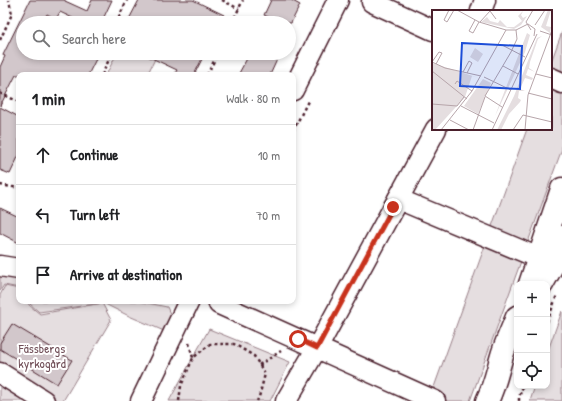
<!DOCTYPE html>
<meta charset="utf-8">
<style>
body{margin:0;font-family:"Patrick Hand",sans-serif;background:#f2f2f2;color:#202124}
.controls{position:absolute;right:12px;bottom:12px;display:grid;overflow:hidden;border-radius:8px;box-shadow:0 2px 6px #0003}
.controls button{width:36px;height:36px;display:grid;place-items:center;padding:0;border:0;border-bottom:1px solid #e0e0e0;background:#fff;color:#202124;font:20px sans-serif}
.stop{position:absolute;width:12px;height:12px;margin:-9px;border:3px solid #c8321e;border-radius:50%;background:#fff}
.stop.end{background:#c8321e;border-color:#fff;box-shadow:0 1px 4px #0008}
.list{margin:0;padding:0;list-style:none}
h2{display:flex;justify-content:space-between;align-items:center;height:52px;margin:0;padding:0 16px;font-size:17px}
h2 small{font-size:13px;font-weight:400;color:#757577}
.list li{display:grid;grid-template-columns:26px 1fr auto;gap:12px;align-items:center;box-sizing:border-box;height:60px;padding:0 16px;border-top:1px solid #e0e0e0}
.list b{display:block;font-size:15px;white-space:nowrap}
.list em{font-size:13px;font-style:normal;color:#757577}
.icon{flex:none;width:22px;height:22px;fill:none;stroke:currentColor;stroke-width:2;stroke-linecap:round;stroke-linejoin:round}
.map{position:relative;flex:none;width:562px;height:401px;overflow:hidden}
.search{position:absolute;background:#fff;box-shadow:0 2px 6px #0003;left:16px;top:16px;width:280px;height:44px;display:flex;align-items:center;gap:10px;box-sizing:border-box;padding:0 14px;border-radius:22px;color:#757577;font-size:15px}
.panel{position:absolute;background:#fff;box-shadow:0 2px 6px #0003;left:16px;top:72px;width:280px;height:232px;border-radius:8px}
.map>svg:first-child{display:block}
.green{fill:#e5dee0;stroke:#987e86}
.building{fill:#d2c7cb;stroke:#4a1f2b}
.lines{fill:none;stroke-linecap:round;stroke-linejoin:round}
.minor-casing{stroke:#4a1f2b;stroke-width:23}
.major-casing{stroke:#4a1f2b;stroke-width:25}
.path{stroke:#4a1f2b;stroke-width:2.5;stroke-dasharray:3 3;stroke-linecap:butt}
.minor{stroke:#fff;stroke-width:20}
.major{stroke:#fff;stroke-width:22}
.route{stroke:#c8321e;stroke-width:5}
.labels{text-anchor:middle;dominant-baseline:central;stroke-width:4;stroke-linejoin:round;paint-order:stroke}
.park-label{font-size:13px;fill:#714f58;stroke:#fff}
.inset-road{fill:none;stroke:#b7a5aa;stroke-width:1}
.view{fill:#1d4ed8;fill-opacity:0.15;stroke:#1d4ed8;stroke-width:2}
.inset-edge{fill:none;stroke:#4a1f2b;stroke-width:2}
</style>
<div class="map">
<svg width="562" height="401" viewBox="0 0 562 401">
<rect width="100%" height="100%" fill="#fff"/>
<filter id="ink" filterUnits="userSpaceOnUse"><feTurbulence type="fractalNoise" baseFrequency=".025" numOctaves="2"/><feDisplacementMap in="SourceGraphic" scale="8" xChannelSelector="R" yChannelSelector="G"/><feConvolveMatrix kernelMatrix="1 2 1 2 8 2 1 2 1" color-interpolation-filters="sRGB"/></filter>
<g filter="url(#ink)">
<g class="green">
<path d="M562,32v117l-92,252h-41l98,-272h24v-67z"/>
<path d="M117,53h41l-9,18 9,4h-52z"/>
<path d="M0,275l19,3v10l-15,-3 -4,6z"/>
<path d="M5,286l14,3v12h9l1,4 11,9 62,-11 9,17 -48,81h-63v-106z"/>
<path d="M29,301h109l29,6 4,9 -7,15 -35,-15 -26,-13 -64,9 -9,-8z"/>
<path d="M562,311v90h-32l5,-15h12v-33z"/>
<path d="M209,329l81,33 -20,39h-101z"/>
</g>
<g class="building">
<path d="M30,0h35v1l22,10 5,-11h20l-9,19 10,4h-32v-1l-21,-10 -4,7 -9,-5 -5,9h-19v30h76l-11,22h-72l-16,31v-39l5,-11 -2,-1z"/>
<path d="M139,0h54l31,15 -4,8h-93z"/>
<path d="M271,0h20l9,5 -9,18h-11l-16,-8z"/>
<path d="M141,53h64l-11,22h-20l3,-5z"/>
<path d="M250,53h30l-10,22h-32z"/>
<path d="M0,107l19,10v38l-9,19 -10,-4z"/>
<path d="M0,208l19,9v26l-19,-10z"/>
<path d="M12,324l60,36 -15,24 -57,-35v-6z"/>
</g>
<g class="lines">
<g class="minor-casing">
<g id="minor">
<path d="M372,2l61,28"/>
<path d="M481,11l4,-11"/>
<path d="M551,78l11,5"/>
<path d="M293,90l45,-90"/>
<path d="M398,199l141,59"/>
<path d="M0,266l19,3"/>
<path d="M219,304l216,97"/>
<path d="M0,373l44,28"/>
<path d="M141,401l48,-100"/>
<path d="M286,401l35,-60 115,-212"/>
</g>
</g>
<g class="major-casing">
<g id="major">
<path d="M530,284l32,-95"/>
<path d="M542,284l9,-16 11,-31"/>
<path d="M487,401c7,-14 10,-28 14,-42 4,-15 11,-29 16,-42"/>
</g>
</g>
<g class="path">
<path d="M222,0l17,9"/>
<path d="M116,23l11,-23"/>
<path d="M232,23l11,-23"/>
<path d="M0,40l12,-26 -3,-14"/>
<path d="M102,75l10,-22"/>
<path d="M207,75l11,-22"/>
<path d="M0,93l19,9"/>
<path d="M293,131l15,-30"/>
<path d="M0,185l19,3"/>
<path d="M547,322l10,-27"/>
<path d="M189,343l4,15"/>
<path d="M259,365l22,-14"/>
<path d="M179,401l2,-15 12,-28 17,-14h24l20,12 11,18 -6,23 -2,4"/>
<path d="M519,401v-4l4,-11"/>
</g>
<use href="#minor" class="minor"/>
<use href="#major" class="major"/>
</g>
</g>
<g class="lines" filter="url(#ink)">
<path class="route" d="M298,339l19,9 76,-141"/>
</g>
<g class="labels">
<g class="park-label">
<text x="42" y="348">Fässbergs<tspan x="42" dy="15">kyrkogård</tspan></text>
</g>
</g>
<g transform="translate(432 10)">
<rect width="120" height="120" fill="#fff"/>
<path d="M116,0h3l-5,16 5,1 -1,6 -9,-6zM91,1l-2,4 2,3 4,-2 -6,9 -7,4 -33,-7 6,-5 3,4 8,2 2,-3 7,7h7l8,-6 -4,-5zM95,23l3,2 -5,17 -30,64zM110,26l-4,3 -8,23 -1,6 6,4 -7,-3 -2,6 7,3 -1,2 -7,-2 -5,11 5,2h-6l-1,7 3,2 -1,2 -11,12 -8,16h-4l17,-34 23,-58zM43,38l8,6 -5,8 -8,-5zM0,53l47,15 -7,-2 -7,21 -30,33h-3zM51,69l8,4 -13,31 -14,-8z" fill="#e5dee0"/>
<path class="inset-road" d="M17,0l-5,10 3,2 7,-12M25,0l22,12 27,8h10l12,-6M43,10l-6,11 4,2 6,-11M48,12l10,-11 6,8M96,14l7,5 -1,7M103,15l10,-15M99,20l-5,-8 7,-12M108,21l12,4M70,35l23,12M0,52l13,6 36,8M0,52l7,-10 3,1 -6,11M71,56l15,8M0,61l35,28M31,62l6,-11 3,2 -5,10M104,64l16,4M52,67l27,13M23,74l2,-3 15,10M96,83l24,6M0,94l25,2 7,-9M29,96l33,17M70,97l-17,-11 26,-44 6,-13 -1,-9M18,110l19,10M9,120l31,-39 34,-61M41,120l12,-33M60,120l45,-96M81,120l10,-15 29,7M93,120l3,-35 24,-65"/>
<path class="view" d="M30,33l60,3 -2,43 -60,-3z"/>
<rect width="120" height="120" class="inset-edge"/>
</g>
</svg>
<div class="controls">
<button>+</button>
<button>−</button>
<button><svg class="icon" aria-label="locate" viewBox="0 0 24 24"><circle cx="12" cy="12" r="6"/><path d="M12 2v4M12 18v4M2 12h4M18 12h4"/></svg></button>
</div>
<div class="stop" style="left:298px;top:339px"></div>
<div class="stop end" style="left:393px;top:207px"></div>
<div class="search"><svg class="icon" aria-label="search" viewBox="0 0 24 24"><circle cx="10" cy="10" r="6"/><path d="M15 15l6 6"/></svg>Search here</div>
<section class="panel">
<h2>1 min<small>Walk · 80 m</small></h2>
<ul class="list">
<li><svg class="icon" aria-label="ahead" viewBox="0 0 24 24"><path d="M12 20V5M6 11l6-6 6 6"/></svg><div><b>Continue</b></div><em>10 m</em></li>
<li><svg class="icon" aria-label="left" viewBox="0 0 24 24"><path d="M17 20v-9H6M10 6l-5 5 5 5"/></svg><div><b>Turn left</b></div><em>70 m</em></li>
<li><svg class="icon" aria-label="arrive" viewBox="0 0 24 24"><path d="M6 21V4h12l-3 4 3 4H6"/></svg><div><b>Arrive at destination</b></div></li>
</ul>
</section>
</div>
